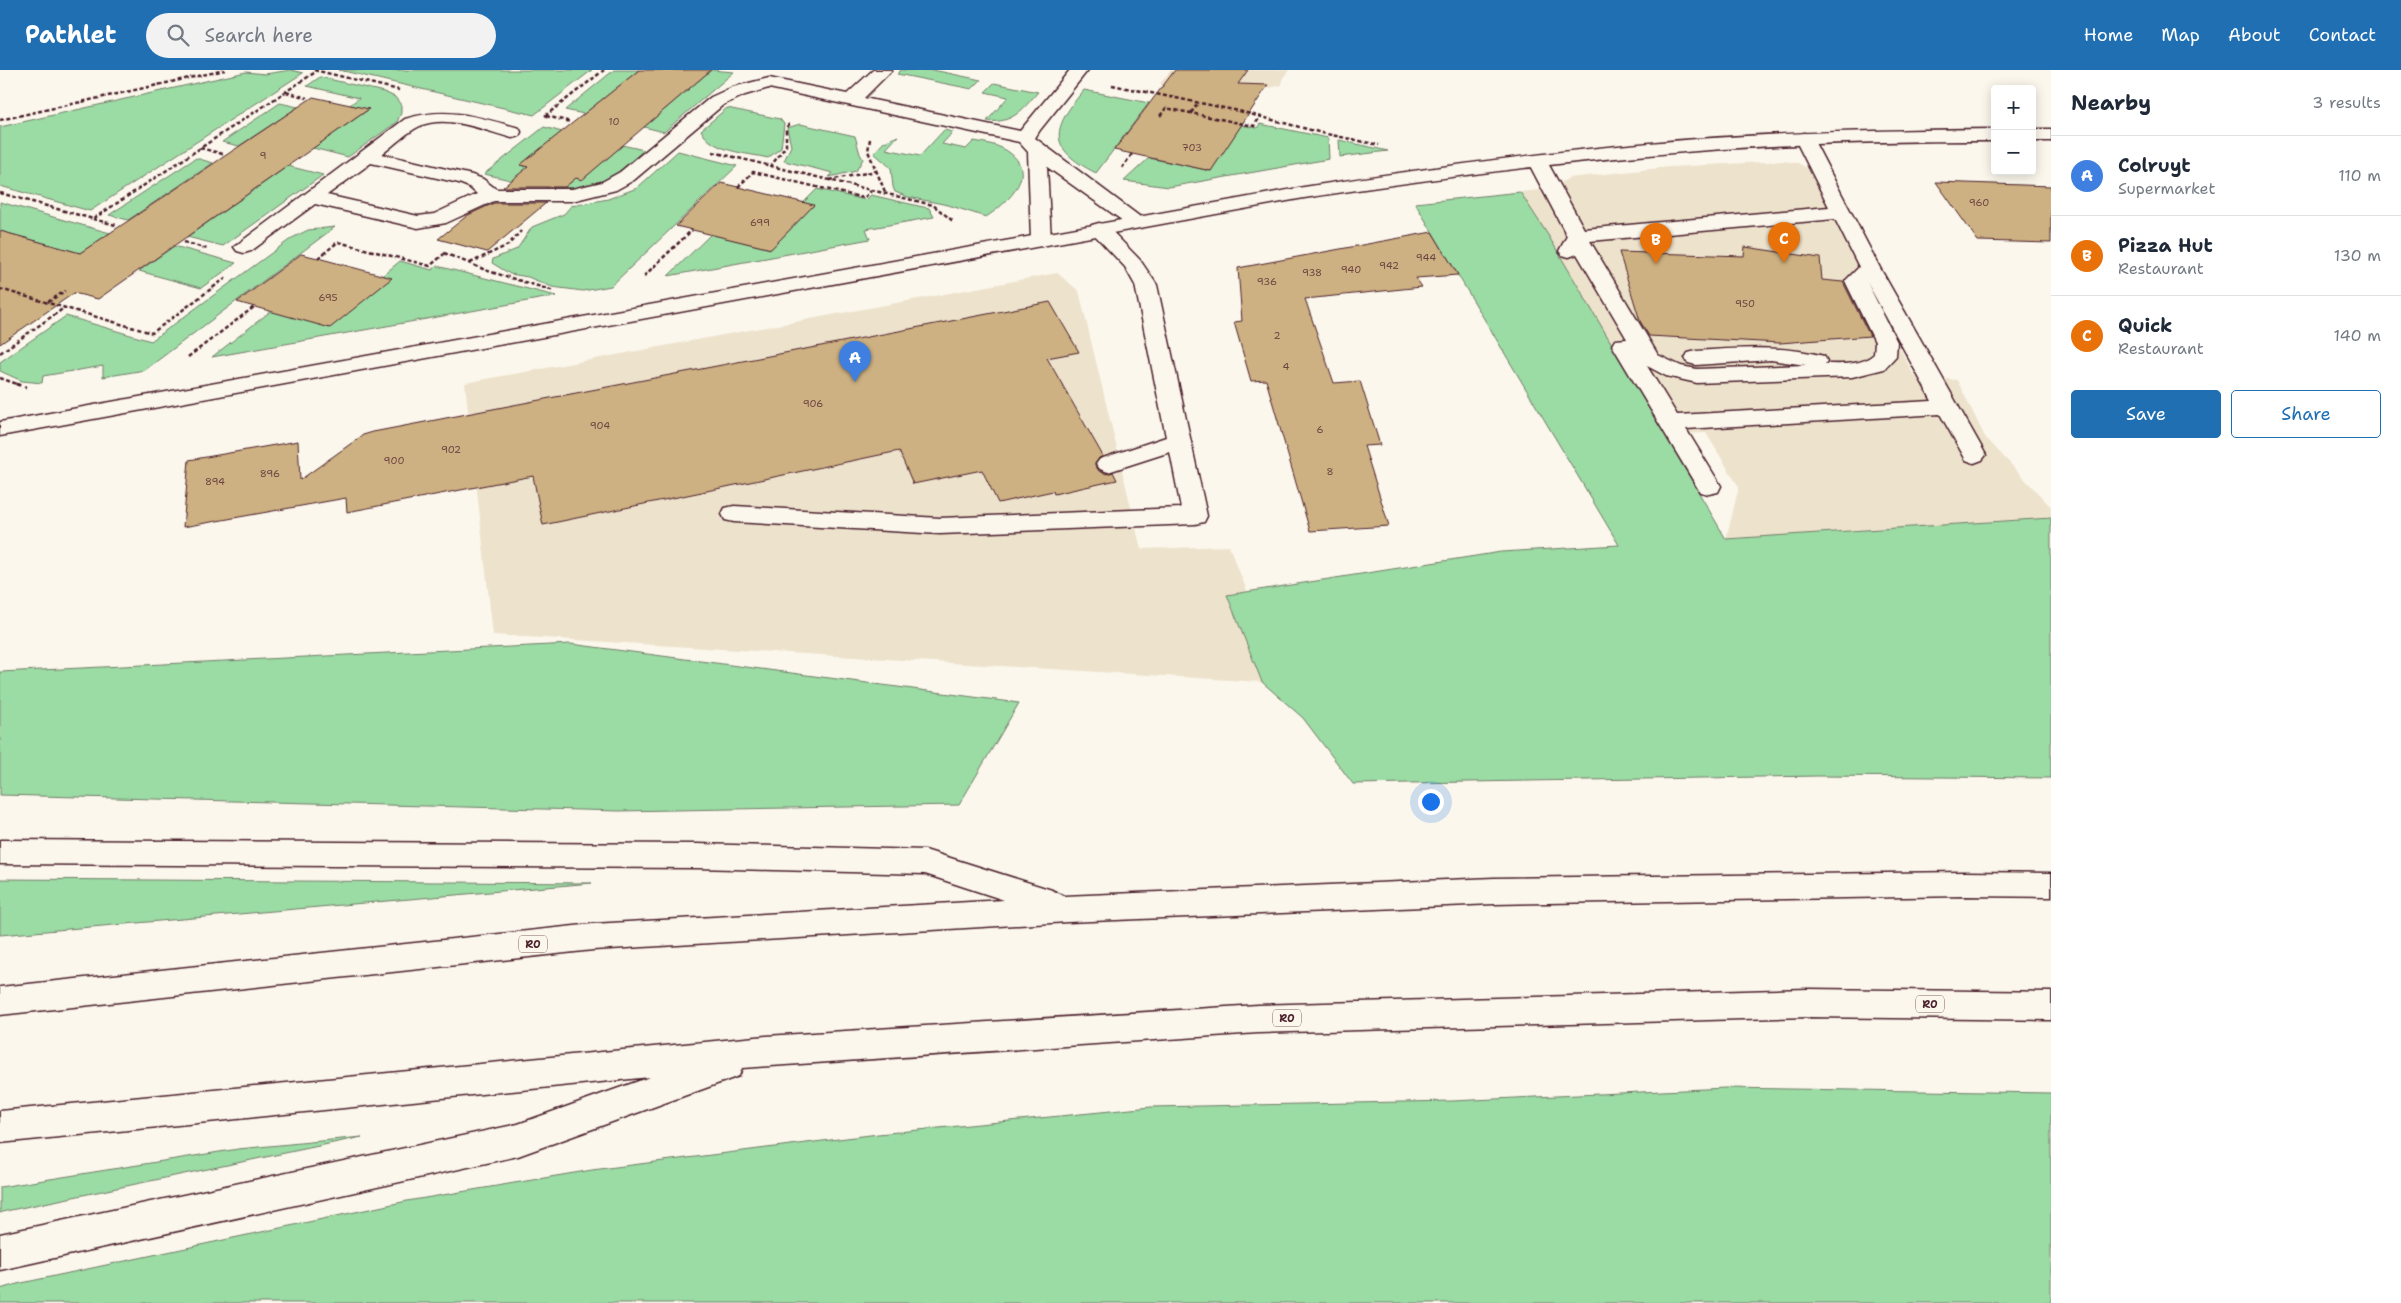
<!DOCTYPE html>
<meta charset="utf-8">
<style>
body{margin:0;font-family:"Shantell Sans",sans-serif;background:#f2f2f3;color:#1f2937}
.controls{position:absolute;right:15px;top:15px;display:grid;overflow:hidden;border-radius:5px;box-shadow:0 2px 12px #0003}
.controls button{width:45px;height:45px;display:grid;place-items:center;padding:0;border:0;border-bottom:1px solid #e0e1e3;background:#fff;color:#1f2937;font:25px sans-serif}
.you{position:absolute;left:1430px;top:731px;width:18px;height:18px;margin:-12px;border:4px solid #fff;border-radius:50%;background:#1a73e8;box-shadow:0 0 0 8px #1a73e833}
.badge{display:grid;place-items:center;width:32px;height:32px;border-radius:50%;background:#1f6fb2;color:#fff;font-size:16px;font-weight:700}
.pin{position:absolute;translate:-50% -41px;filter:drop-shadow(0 1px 2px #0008)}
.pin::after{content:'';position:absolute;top:26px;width:18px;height:15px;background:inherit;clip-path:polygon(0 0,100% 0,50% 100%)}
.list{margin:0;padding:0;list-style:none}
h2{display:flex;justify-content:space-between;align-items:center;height:65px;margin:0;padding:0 20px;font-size:21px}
h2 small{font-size:16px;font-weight:400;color:#747a83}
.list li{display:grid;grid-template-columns:32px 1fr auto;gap:15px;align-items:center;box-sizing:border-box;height:80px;padding:0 20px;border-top:1px solid #e0e1e3}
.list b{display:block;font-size:19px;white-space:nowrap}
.list p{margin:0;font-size:16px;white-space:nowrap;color:#747a83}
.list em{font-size:16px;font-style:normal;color:#747a83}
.actions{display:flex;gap:10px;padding:15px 20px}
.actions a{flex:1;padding:11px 0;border:1px solid #1f6fb2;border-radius:5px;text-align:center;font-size:18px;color:#1f6fb2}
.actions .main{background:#1f6fb2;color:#fff}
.icon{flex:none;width:28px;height:28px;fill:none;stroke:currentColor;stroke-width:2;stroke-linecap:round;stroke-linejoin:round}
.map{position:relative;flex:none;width:2051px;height:1233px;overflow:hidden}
header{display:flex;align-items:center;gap:30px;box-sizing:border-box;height:70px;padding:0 25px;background:#1f6fb2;color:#fff}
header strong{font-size:24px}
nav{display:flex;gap:28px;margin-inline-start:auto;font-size:18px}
.search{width:350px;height:45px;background:#f2f2f3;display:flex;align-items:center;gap:12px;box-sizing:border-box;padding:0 18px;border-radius:28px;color:#747a83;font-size:19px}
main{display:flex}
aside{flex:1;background:#fff}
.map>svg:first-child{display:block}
.built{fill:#ede2cc}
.green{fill:#9bdba4;stroke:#727d68}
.building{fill:#cdb182;stroke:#4a1f2b}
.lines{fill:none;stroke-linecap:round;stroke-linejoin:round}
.minor-casing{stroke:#4a1f2b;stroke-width:3}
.major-casing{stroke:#4a1f2b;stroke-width:3}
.highway-casing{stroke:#4a1f2b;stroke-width:3}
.path-far1{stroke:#4a1f2b;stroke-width:2.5;stroke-dasharray:4 2.5;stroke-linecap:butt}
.path{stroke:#4a1f2b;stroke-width:3;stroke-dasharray:4.5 4;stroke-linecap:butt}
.minor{fill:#fbf7ec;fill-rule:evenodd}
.major{fill:#fbf7ec;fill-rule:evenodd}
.highway{fill:#fbf7ec;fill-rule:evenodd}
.labels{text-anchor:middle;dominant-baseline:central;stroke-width:4;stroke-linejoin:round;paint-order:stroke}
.number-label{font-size:10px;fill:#6b4441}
.shield{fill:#fbf7ec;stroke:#7f6065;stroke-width:1}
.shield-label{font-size:11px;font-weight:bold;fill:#4a1f2b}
</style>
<header>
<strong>Pathlet</strong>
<div class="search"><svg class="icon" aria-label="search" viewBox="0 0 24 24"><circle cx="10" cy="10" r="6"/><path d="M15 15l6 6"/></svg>Search here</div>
<nav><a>Home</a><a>Map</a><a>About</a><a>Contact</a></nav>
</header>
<main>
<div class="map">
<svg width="2051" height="1233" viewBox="0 0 2051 1233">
<rect width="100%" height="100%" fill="#fbf7ec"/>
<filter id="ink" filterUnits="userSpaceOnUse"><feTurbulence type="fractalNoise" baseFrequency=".02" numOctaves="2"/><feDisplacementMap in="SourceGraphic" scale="10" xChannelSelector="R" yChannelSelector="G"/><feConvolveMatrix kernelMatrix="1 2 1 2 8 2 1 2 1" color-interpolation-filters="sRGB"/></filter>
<g filter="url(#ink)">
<g class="built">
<path d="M1171,0h118l-7,9v6l-18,4 -3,8 -22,-4 -5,6 -74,-15z"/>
<path d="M1784,91l14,2 13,7 103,206 43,4 28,57 66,70v11l-325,21 13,-52 -33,-54 -42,2 -116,-200 -28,-43 40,-4 2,-6 7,-4 100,-11z"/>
<path d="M1057,203l22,18 62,258 88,-3 18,45 -20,5 35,86 -769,-47 -28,-252z"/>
</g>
<g class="green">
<path d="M291,0l12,3 -213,138 -90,-25v-59l246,-55 19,2z"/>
<path d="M339,0h253l-58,45z"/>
<path d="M614,0h25l-55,44 -19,-4z"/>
<path d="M711,0l23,2 -70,60 -20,-5z"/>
<path d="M901,0h32l48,10 -9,9 -75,-15z"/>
<path d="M320,7l64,15 11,5 6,8v8l-4,9 -49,35 -35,-9 55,-38 -18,-5 9,-7 -52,-12z"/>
<path d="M994,13l44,9c-15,17 -25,32 -51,29l21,-24 -23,-5z"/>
<path d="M1084,20l65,13 -53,70c-50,-25 -44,-45 -12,-83z"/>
<path d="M280,33l18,4 -59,39 -17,-4z"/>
<path d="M727,38l53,11 4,5 -3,24 -13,10c-21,-5 -57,-6 -67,-28z"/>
<path d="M1231,53l26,5 3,-4 68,14 1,21 -160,28 -45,-6 25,-23 62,13z"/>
<path d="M800,54l55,12 5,18 3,5 -7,12 -27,6 4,-4 -49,-12 7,-15 -4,-18z"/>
<path d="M544,57l18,5 -41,33 61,14 40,-34 22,5c-11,9 -21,20 -33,27 -40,22 -85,6 -127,-3z"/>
<path d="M944,60l9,2 -11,12 24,5 8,-8c12,2 26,4 36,12 29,22 -5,52 -24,64l-38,-12 -40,-8 -13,-5 -2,-5 -2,-19 -17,-15 10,-11 14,-6 -12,13 34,7z"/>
<path d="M1339,70l49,11 -48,6z"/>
<path d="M678,81l59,15 -126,120 -28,5 -31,-4 -24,-10 -18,-3 -18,-11 1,-4 24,-10 15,-22 32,-13 7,-8 37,-7 29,-11z"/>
<path d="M196,88l17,5 -85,57 -19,-5z"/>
<path d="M288,96l35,9 -100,71 -36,-9z"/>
<path d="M817,119l49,11 5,-5 52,12 6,1 5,9 -68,12 4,10 -202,37 43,-42 60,15 38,-39 -10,-3z"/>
<path d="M1520,122l28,43 178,304 325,-21v260l-232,-2 -466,8 -50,-66 -41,-36 -35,-87 274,-43 118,-7 -204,-342z"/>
<path d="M0,132l110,31 -30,20 -80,-22z"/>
<path d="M335,157l-190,143 -42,7v-11l-60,10 -1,7 -20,-2 -22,-10v-9l66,-46 85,25 141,-103 16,-8z"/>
<path d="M174,176l62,17 -35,25 -62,-17z"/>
<path d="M400,191l32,9 5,-4 119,30 -344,61 59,-46 105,-30z"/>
<path d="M571,574l448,59 -60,102 -340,6 -619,-16v-123z"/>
<path d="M0,809l592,4 -592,52z"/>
<path d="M1725,1018l326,5v210h-2051v-14l17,-5 390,-83 185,-31 286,-36 273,-27 301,-6z"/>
<path d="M362,1067l-356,74 -6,2v-26l238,-38z"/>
</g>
<g class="building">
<path d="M639,0h72l-129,110 -6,-2 -11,9h-62l25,-20 -8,-2z"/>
<path d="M1175,0h73l-10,14 30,1 -57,86 -97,-21z"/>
<path d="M313,27l56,12 -271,190 -24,-6 -74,51v-113l80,22z"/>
<path d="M1936,112l115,4v57l-73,-2z"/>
<path d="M721,113l17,4 76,18 -43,44 -95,-23z"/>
<path d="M494,133h52l-59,49 -49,-13 30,-24z"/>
<path d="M1432,162l26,43 -42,3 6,9 -117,12 29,84 26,-2 20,64 -16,1 25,80 -79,5 -44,-151 -15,1 -17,-59 8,-1 -4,-53z"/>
<path d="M1745,177l75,11 2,22 21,2 27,54 -90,7 -131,-7 -9,-15 -21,-69 125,4z"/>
<path d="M301,184l17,4 74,20 -62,50 -93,-26z"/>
<path d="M1050,232l29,50 -32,6 56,98 -4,2 -4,7 4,6 8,3 6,-2 4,8 -63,14 -1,-3 -55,12 -16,-33 -69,14 -14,-33 -356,74 -10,-49 -186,36 -1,-14 -163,29 6,-67 109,-19 2,39 63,-45 10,-3z"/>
</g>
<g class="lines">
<g class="minor-casing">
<g id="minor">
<path d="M873,0h19l-28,28 156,33 50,-61h18l-48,60 -5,8 112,84 -3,4 -7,2 -7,-2 -83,-59 4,73 -3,4 -7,2 -7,-2 -3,-4 -3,-88 -9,-10 -250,-54 -24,7 -22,10 -89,75 -18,10 -44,11h-78l-48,22 -28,5 -103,-24 -64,47 -7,2 -7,-2 -3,-4 171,-128c42,-13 73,-2 114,9l2,4 -2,4 -7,2c-27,-7 -64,-24 -92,-12 -13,6 -26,19 -38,28l90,21 11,4 13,10h76l30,-7 18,-10 91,-75 22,-10 36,-9 78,16zM371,93l88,20 10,4 8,7 -43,20 -16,2 -91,-21z"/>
<path d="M1804,63l7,2 2,4 67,129 106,187 -4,5 -8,3 -8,-3 -26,-46 -254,15 35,57 -3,6 -9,2 -9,-2 -88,-147 3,-5 12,-1 -50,-85 -8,3 -7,-2 -3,-4 8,-15 -40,-76 3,-4h14l40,73 245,-22 -34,-68 2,-4zM1835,149l24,48 -14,14 30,61 -1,12c-13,12 -33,10 -49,10l2,-3 -3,-5c-43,-11 -84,-8 -128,-5l-8,2 -3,5 3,5 8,2 75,-5 35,5 -109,4 -16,-3 -23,-11 -68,-114zM1867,212l65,119 -255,14 -30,-49 19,10 31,7 155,-6 32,-8 12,-13 1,-14z"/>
<path d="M1099,153l7,2 34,35 17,25 50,231 -3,6 -9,2 -255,10 -206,-12 -9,-2 -3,-6 3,-6 9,-2 206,12 241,-10 -11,-56 -62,20 -8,-3 -4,-5 4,-5 66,-22 -31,-152 -10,-18 -36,-38 3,-4z"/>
</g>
</g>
<g class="major-casing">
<g id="major">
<path d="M1995,59v12c-100,0 -199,2 -298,10 -132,10 -263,27 -393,47l-1304,238v-14l1304,-235c130,-20 261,-38 393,-48 99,-7 198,-9 298,-10z"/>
<rect x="2032" y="59" width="19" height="12"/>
</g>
</g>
<g class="highway-casing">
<g id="highway">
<path d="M0,770l697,4 228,6 127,40 12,6 430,-18 470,-6 87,1v24l-87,-1 -470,8 -426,18 -475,28 -593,65v-28l593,-63 411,-24 -79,-26 -228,-6 -697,-4z"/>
<path d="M1808,919l243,3v28l-243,-3 -550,16 -516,35 -3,8 -221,80 -518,114v-36l518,-110 132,-47 -650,66v-32l766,-75 492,-31z"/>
</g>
</g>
<g class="path-far1">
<path d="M314,0l85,20"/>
<path d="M1112,15l127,26 83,22 57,12"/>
<path d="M286,22l21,6"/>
<path d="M1191,43l7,-10"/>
<path d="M545,46l59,-46"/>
<path d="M546,46l25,6"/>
<path d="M1160,46l6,-8 88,18 6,-9"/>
<path d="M0,50l225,-50"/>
<path d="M870,69l-2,12 18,43"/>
<path d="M200,78l23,6"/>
<path d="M713,82l220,53 20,16"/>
<path d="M770,97l16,-21v-18l4,-5"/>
<path d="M1122,98l10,-14"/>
<path d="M829,110l48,-9"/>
<path d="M738,117l15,-15 111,26 7,-7"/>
<path d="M0,123l93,26 224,-148"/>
<path d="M93,149l23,6"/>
<path d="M184,172l23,7"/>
<path d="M444,183l44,18 66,20"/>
<path d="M318,188l20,-16 92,24 14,-12"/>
<path d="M470,193l38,-18 13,-14"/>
<path d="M644,206l48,-46"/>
<path d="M0,219l152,44 75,-56"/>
<path d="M48,232l17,-11"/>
<path d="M0,283l64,-45"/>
<path d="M188,287l66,-50"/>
<path d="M0,308l20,7"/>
</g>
<path class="path" d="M16,314l10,3"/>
<use href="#minor" class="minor"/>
<use href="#major" class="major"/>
<use href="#highway" class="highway"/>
</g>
</g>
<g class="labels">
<g class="number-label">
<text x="614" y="51">10</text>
<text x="1192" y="77">703</text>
<text x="263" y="85">9</text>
<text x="1979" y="132">960</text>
<text x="760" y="152">699</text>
<text x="1426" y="187">944</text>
<text x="1389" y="195">942</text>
<text x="1351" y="199">940</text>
<text x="1312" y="202">938</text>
<text x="1267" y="211">936</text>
<text x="328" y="227">695</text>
<text x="1745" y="233">950</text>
<text x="1277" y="265">2</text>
<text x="1286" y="296">4</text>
<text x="813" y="333">906</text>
<text x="600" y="355">904</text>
<text x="1320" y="359">6</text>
<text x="451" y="379">902</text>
<text x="394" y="390">900</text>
<text x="1330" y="401">8</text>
<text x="270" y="403">896</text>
<text x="215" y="411">894</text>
</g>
<g class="shield">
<rect x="519" y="865.5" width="28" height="17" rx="4"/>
<rect x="1916" y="925.5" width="28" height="17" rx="4"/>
<rect x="1273" y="939.5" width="28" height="17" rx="4"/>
</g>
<g class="shield-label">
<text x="533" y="874">R0</text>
<text x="1930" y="934">R0</text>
<text x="1287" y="948">R0</text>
</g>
</g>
</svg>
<div class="controls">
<button>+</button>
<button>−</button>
</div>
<div class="you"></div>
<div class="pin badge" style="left:855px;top:312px;background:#3f7fe0">A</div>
<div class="pin badge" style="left:1656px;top:194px;background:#e8710a">B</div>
<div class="pin badge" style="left:1784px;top:193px;background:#e8710a">C</div>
</div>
<aside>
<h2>Nearby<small>3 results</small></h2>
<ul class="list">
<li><span class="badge" style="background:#3f7fe0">A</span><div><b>Colruyt</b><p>Supermarket</p></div><em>110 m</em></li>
<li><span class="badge" style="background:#e8710a">B</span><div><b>Pizza Hut</b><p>Restaurant</p></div><em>130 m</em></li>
<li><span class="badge" style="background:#e8710a">C</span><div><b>Quick</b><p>Restaurant</p></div><em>140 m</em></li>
</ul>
<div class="actions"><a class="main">Save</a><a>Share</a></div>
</aside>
</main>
